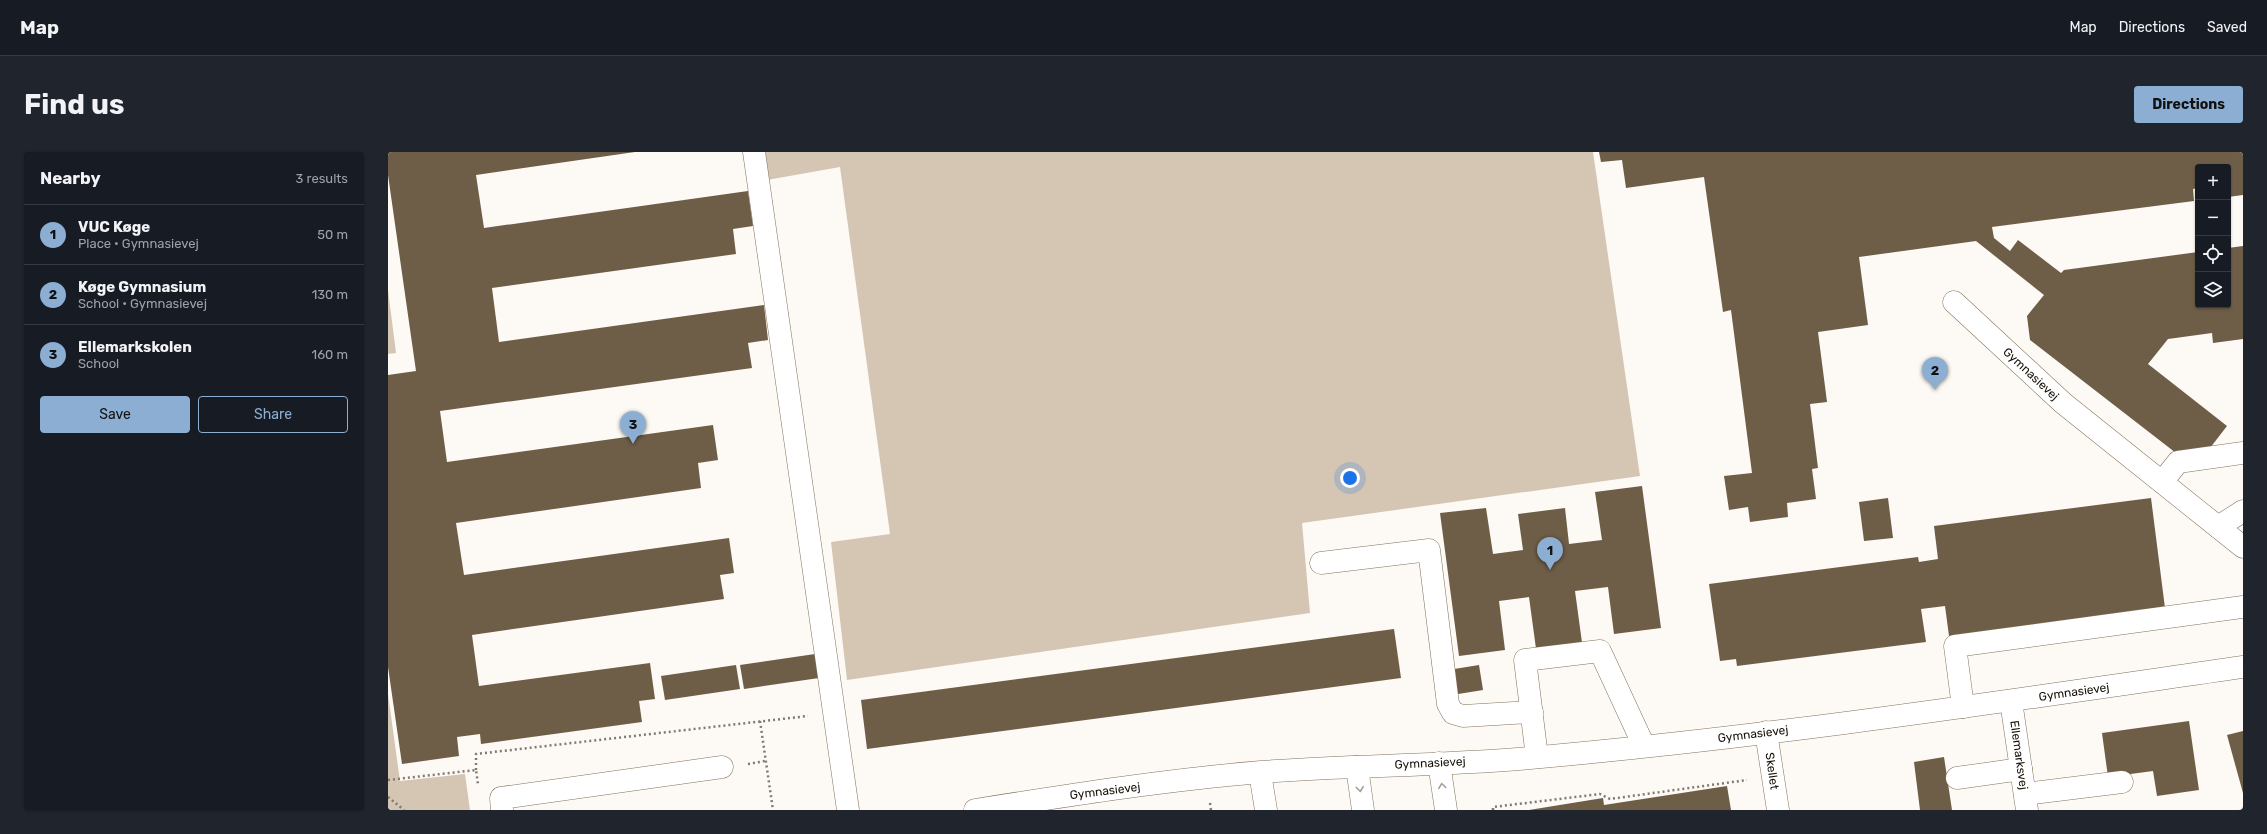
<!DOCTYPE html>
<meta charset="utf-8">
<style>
body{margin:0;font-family:Rubik,sans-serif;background:#20242c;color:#f1f3f6}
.controls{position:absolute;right:12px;top:12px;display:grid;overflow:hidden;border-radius:4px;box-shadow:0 1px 3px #0004}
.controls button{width:36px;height:36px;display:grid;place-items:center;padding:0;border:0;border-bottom:1px solid #363941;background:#171b24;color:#f1f3f6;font:20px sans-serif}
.you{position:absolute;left:962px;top:326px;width:14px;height:14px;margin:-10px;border:3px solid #fff;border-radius:50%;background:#1a73e8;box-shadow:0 0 0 6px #1a73e833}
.badge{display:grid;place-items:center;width:26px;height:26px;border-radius:50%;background:#8daed3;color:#111;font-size:13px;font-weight:700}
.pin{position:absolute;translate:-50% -33px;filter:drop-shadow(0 1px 2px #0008)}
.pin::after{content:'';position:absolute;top:21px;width:14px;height:12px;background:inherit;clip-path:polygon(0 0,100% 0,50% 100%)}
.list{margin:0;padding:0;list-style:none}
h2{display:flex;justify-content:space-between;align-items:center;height:52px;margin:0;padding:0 16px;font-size:17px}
h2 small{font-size:13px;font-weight:400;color:#9ea1a6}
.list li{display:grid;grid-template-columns:26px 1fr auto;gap:12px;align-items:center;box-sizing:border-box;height:60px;padding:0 16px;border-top:1px solid #363941}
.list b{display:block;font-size:15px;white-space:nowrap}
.list p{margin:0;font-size:13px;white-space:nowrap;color:#9ea1a6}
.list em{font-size:13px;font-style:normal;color:#9ea1a6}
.actions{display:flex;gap:8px;padding:12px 16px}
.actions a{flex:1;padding:9px 0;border:1px solid #8daed3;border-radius:4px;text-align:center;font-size:14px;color:#8daed3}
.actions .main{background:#8daed3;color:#111}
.icon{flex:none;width:22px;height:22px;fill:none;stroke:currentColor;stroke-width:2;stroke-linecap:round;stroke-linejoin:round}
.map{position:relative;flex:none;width:1855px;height:658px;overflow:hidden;border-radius:4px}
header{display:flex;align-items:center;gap:24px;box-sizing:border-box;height:56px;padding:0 20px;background:#171b24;border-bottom:1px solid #363941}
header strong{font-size:19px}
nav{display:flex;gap:22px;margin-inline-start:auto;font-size:14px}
.intro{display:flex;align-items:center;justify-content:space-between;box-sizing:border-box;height:96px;padding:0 24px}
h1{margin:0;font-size:28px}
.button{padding:10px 18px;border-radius:4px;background:#8daed3;color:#111;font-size:14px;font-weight:700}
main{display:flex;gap:24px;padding:0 24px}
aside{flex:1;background:#171b24;border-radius:4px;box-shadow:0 1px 3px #0004}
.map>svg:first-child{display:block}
.green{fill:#d5c6b4}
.building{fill:#6e5d47}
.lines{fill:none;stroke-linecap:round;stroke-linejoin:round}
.minor-casing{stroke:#84725c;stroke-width:23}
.path{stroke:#7e7972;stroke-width:2.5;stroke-dasharray:2 3;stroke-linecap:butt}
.minor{stroke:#fff;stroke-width:22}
.oneway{stroke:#a29f9c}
.labels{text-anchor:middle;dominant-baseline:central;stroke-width:4;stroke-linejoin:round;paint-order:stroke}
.street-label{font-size:12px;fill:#161007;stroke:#fff}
</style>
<header>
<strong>Map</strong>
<nav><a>Map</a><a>Directions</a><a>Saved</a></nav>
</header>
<div class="intro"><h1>Find us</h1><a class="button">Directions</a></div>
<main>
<aside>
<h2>Nearby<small>3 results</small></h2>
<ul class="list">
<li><span class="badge">1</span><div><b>VUC Køge</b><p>Place · Gymnasievej</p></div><em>50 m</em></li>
<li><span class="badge">2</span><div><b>Køge Gymnasium</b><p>School · Gymnasievej</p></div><em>130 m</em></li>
<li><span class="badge">3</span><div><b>Ellemarkskolen</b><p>School</p></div><em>160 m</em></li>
</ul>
<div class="actions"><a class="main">Save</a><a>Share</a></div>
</aside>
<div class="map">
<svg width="1855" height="658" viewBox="0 0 1855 658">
<rect width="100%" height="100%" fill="#fdf9f4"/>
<g class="green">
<path d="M375,0h830l47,324 -338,47 8,90 -463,67 -16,-138 59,-8 -50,-367 -73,13z"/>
<path d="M0,138l8,63 -8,1z"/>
<path d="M0,542l12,87 65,-7 5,36h-82z"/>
</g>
<g class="building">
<path d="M0,0h247l-159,23 8,53 264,-37 5,35 -20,3 3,25 -244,34 7,54 265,-37 4,35 -20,3 4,25 -312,43 7,51 266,-37 5,35 -20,3 3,25 -245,35 8,52 265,-37 5,35 -14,2 4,24 -252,36 7,51 171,-23 5,36 -16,2 3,21 -161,22 -1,-10 -23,3 2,19 -57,8 -14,-97v-292l28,-4 -28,-196z"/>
<path d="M1211,0h644v43l-15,2v-30h-30v21l-5,1 1,12 -202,26 2,11 16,13 8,-11 43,33 3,-3 134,-18v53h30v-57l15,-2v93l-30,4 -1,-10 -44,6 -20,25 79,62 -17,22 -34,5 -146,-113 -3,-24 17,-21 -68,-54 -117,16 9,68 -50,7 9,70 -17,2 8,64 -6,1 4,30 -29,4 1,14 -38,5 -2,-15 -19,3 -5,-34 28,-3 -21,-163 -8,2 -19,-135 -78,11 -4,-28 -21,2z"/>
<path d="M1254,334l19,142 -47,6 -6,-47 -33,4 8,59 -46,6 -8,-59 -30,4 6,49 -46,6 -19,-143 46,-5 7,46 30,-4 -5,-36 47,-6 4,36 33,-4 -7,-48z"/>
<path d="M1500,346l5,40 -29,3 -5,-39z"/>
<path d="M1763,346l14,110 -216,28 -4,-30 -24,3 5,33 -189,24 -1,-7 -16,2 -11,-77 209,-27 1,5 19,-3 -4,-33z"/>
<path d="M1006,477l7,49 -534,71 -6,-49z"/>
<path d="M427,502l4,24 -75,11 -4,-24z"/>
<path d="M348,513l4,24 -75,11 -4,-24z"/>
<path d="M1091,513l4,25 -31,5 -4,-25z"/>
<path d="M1801,569l10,69 -42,6 -4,-25 -45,6 -6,-44z"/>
<path d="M1855,579v62l-16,-58z"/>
<path d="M1556,605l8,53h-32l-6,-48z"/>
<path d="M1339,634l4,24h-202l74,-12 1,7z"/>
</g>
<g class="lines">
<g class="minor-casing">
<g id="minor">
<path d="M366,0l94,658"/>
<path d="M1566,150l109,101 180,144"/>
<path d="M1774,330l16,-20 65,-9"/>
<path d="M1830,375l25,-16"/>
<path d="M933,411l108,-13 19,154 5,9 10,3 69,-4"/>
<path d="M1623,549l16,109"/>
<path d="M1575,555l-8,-61 288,-39"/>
<path d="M1378,580l12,78"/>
<path d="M1149,605l-12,-97 75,-9 44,95"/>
<path d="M1051,611l7,47"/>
<path d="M969,615l6,43"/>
<path d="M872,621l6,37"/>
<path d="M1569,626l64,-9"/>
<path d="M1637,642l97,-12"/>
<path d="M114,658l-1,-12 221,-31"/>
<path d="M587,658c95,-15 190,-30 286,-38 90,-7 180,-6 269,-14 239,-21 476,-57 713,-91"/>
</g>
</g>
<g class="path">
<path d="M372,569l13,89"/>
<path d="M360,612l17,-3"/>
<path d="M88,618v-16l332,-38"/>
<path d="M0,628l88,-10 2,14"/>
<path d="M0,645l16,13"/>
<path d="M822,651l1,7"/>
<path d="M1105,658v-3l107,-13 10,5 137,-19"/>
</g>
<use href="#minor" class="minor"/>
</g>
<defs><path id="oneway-chevron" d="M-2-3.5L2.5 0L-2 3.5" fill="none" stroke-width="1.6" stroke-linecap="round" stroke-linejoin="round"/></defs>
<g class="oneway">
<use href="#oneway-chevron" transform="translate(1054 634) rotate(-98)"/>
<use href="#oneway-chevron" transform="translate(972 637) rotate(83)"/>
</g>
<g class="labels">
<g class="street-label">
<text transform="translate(1643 222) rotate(43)">Gymnasievej</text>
<text transform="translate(1686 540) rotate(-8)">Gymnasievej</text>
<text transform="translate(1365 582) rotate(-7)">Gymnasievej</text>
<text transform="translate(1631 603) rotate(82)">Ellemarksvej</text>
<text transform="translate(1042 611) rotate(-3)">Gymnasievej</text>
<text transform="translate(1384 619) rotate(82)">Skellet</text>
<text transform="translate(717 639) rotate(-7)">Gymnasievej</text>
</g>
</g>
</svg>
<div class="controls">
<button>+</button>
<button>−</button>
<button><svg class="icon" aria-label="locate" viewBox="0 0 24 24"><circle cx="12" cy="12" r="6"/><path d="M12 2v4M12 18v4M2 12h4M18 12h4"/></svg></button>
<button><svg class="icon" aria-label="layers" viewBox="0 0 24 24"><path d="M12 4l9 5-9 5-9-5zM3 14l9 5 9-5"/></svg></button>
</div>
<div class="you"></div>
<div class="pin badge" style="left:1162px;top:418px">1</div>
<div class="pin badge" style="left:1547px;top:238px">2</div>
<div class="pin badge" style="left:245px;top:292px">3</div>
</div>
</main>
